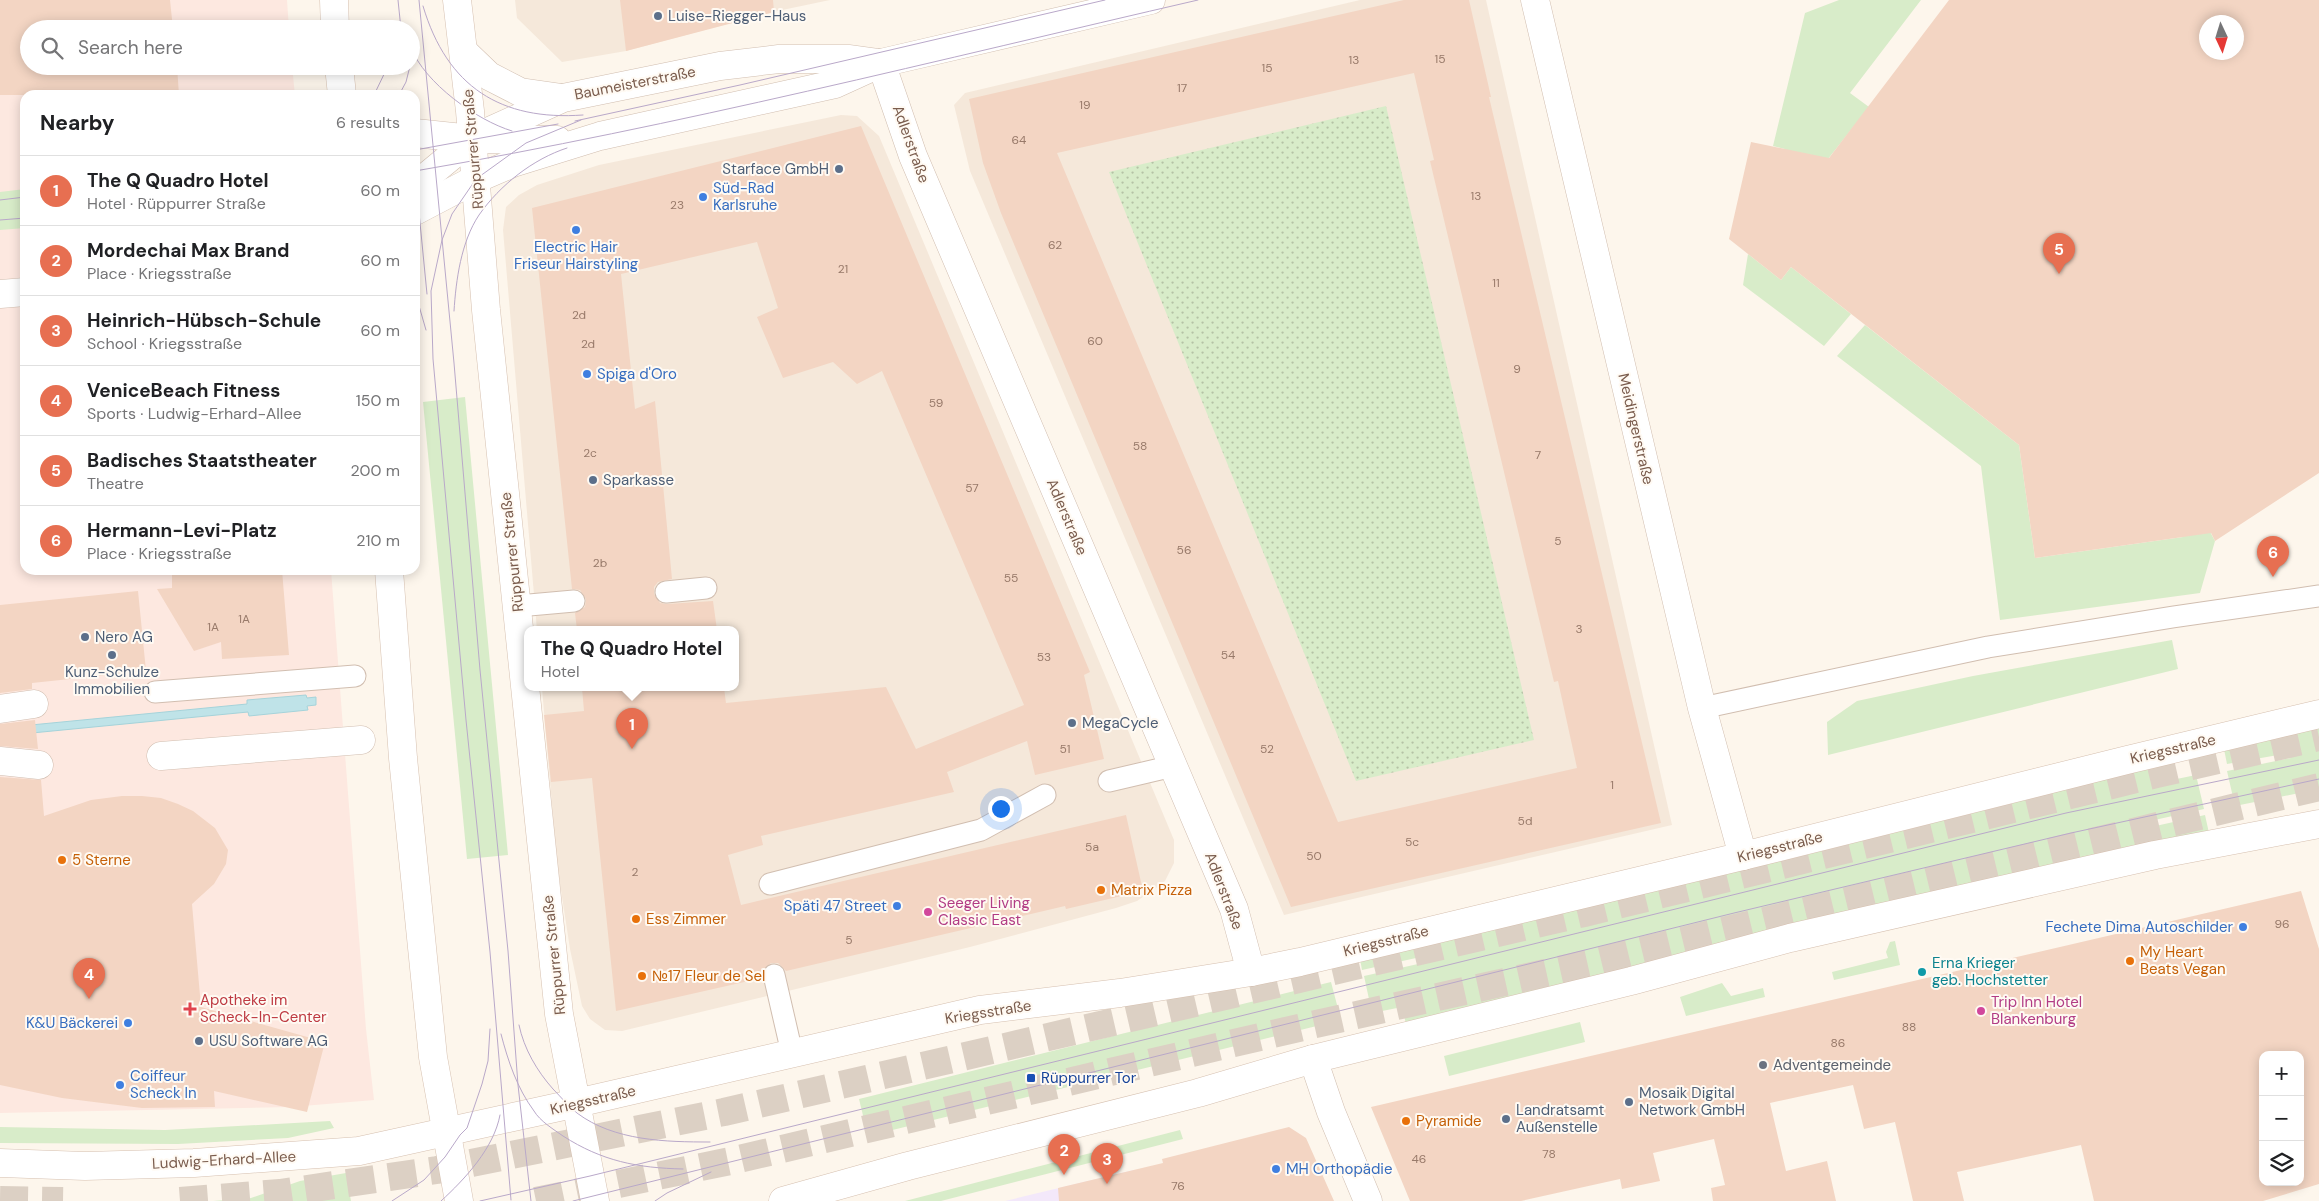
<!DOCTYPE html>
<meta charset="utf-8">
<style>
body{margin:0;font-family:"DM Sans",sans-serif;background:#f2f2f2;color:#202124}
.controls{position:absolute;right:15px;bottom:15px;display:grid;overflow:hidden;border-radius:10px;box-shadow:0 2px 12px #0003}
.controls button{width:45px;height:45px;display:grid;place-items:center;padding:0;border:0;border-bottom:1px solid #e0e0e0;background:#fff;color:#202124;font:25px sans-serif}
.compass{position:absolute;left:2199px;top:15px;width:45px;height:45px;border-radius:50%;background:#fff;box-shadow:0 2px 12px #0003;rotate:176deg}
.you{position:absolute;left:1000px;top:808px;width:18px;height:18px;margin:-12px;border:4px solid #fff;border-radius:50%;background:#1a73e8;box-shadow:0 0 0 8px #1a73e833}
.badge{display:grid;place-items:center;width:32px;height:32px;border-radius:50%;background:#e76f51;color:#fff;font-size:16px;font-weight:700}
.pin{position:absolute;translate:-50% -41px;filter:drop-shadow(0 1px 2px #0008)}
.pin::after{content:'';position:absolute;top:26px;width:18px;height:15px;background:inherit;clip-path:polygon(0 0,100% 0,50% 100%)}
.popup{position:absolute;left:524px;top:626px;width:215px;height:65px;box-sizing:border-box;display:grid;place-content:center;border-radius:10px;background:#fff;filter:drop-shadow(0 1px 4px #0005);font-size:16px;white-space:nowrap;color:#757577}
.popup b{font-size:19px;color:#202124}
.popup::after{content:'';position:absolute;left:50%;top:100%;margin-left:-10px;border:10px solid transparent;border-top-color:#fff}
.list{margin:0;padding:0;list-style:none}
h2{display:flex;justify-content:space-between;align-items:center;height:65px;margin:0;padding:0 20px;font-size:21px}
h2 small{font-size:16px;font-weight:400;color:#757577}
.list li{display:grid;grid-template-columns:32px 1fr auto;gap:15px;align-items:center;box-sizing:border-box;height:70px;padding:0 20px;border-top:1px solid #e0e0e0}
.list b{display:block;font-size:19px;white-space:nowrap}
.list p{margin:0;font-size:16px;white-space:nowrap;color:#757577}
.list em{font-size:16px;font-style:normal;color:#757577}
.icon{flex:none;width:28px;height:28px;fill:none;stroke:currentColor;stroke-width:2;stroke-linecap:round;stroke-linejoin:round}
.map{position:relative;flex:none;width:2319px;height:1201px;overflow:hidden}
.search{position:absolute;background:#fff;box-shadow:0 2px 12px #0003;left:20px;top:20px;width:400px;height:55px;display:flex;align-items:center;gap:12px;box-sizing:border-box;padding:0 18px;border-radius:28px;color:#757577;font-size:19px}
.panel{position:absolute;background:#fff;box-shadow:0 2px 12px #0003;left:20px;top:90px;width:400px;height:485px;border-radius:15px}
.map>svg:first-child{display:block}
.residential{fill:#f5e8da}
.commercial{fill:#fde8e0}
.education{fill:#f3e8fa}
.grass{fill:#d8ecc9}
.park{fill:url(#park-dots)}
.water{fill:#bfe3e8;stroke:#a5d3da}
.building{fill:#f3d5c3;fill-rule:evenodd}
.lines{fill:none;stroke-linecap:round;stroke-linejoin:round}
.primary-tunnel{stroke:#dcd0c4;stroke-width:28;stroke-dasharray:28 14;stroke-linecap:butt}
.service-casing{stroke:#d1beb0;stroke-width:23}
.pedestrian-casing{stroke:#d1beb0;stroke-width:29}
.minor-casing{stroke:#d1beb0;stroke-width:29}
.tertiary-casing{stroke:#d1beb0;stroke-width:29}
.secondary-casing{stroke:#d6c0b0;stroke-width:29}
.service{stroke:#fff;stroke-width:21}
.pedestrian{stroke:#fff;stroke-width:28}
.minor{stroke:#fff;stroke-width:28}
.tertiary{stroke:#fff;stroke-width:28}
.secondary{stroke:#fff;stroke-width:28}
.tram{stroke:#b9a8c9;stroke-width:1}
.service-dot{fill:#5c6f8a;stroke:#fffaf3;stroke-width:2}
.shop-dot{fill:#3f7fe0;stroke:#fffaf3;stroke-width:2}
.food-dot{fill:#e8710a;stroke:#fffaf3;stroke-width:2}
.hotel-dot{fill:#d1479c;stroke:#fffaf3;stroke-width:2}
.culture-dot{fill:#0f9aa8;stroke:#fffaf3;stroke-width:2}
.health-dot{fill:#e0444e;stroke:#fffaf3;stroke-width:2}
.worship-dot{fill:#6b7280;stroke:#fffaf3;stroke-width:2}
.transit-dot{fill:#1a4fb4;stroke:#fffaf3;stroke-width:2}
.labels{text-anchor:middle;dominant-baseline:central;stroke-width:4;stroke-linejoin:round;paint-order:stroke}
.number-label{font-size:12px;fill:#987a6a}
.service-label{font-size:15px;fill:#4e5e75;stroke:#fffaf3;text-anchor:start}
.street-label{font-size:15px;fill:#7a5c4d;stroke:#fffaf3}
.shop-label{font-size:15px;fill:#366cbe;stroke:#fffaf3;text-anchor:start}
.food-label{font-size:15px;fill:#c56008;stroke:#fffaf3;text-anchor:start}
.hotel-label{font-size:15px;fill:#b23c85;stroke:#fffaf3;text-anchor:start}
.culture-label{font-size:15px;fill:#0d838f;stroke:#fffaf3;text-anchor:start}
.health-label{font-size:15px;fill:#be3a42;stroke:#fffaf3;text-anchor:start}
.worship-label{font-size:15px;fill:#5b616d;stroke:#fffaf3;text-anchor:start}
.transit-label{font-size:15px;fill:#164399;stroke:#fffaf3;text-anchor:start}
</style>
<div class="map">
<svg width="2319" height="1201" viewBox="0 0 2319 1201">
<defs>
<pattern id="park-dots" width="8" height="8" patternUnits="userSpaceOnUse" patternTransform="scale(1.25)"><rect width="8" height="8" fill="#d8ecc9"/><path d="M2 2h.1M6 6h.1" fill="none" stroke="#b4c2a5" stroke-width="1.8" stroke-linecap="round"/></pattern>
</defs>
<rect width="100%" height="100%" fill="#fdf6ec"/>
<g class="residential">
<path d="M515,0h315l-62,13 -142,38 -64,11 -45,-44z"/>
<path d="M1360,0h126l186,825 -388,90 -314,-744 -16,-66 11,-12z"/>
<path d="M841,115l16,1 22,20 295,704v23l-9,18 -9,7 -19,13 -21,7 -146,39 -348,84 -17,-1 -15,-11 -8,-13 -12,-57 -13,-85 -15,-176h194v-58h-199l-34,-400 3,-23 13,-12 18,-10 62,-20z"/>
</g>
<path class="commercial" d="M0,0h287l2,29h-260v37h263l3,29h-270v475h306l35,459 8,71 -83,7 -291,6z"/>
<path class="education" d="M1134,1170l7,31h-136z"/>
<g class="grass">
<path d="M1839,0h82l-71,93 19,14 -75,95 -9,-53 -12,-3 32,-133z"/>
<path d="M25,189v39l-25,2v-38z"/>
<path d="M1748,254l33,26 10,-13 60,47 -27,32 -81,-61z"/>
<path d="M1865,325l154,120 16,113 148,-21 11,-35 21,39 -15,52 -200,27 -19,-154 -144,-110z"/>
<path d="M465,397l43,458 -41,4 -44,-457z"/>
<path d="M2172,640l6,29 -350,86 -1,-33 30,-21 116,-25z"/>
<path d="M2319,725v64l-84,17 -8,-35 64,-13 -1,-5 -63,11 -4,-20z"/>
<path d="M2162,761l5,20 29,-6 8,34 -63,14 1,6 63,-14 4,18 -803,191 -4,-17 -30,6 -8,-37 63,-14 -2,-6 -63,14 -2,-11z"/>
<path d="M1895,941l5,24 -66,15 -2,-8 56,-14 -2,-6 4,-10z"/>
<path d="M1331,982l10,38 -473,116 -9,-37z"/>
<path d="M1722,983l9,13 32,-8 2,9 -79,19 -6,-19z"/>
<path d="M1580,1022l5,20 -136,34 -5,-20z"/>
<path d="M330,1121l4,7 -46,10 -110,6 -178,-1v-16l165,3z"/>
<path d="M1180,1130l3,9 -242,62h-36z"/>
<path d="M346,1173l5,28h-138l38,-3 49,-17z"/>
</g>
<path class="park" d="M1386,106l148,634 -178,41 -247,-609z"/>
<path class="water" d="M306,695l1,3 9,-1v8l-9,1 1,4 -59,6 -1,-4 -247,24 -1,-8 247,-24v-4z"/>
<g class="building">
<path d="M0,0h170l3,29h-144v37h148l2,29h-179z"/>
<path d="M620,0h153l1,12 -148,39z"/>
<path d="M1404,0h65l22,97h-2l172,726 -370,84 -290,-694 -18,-50 -14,-64zM1414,73l20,87 -4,1 124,521 4,-1 19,87 -239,54 -281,-669z"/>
<path d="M1949,0h370v473l-104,68 -4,-8 -176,25 -16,-113 -228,-178 -10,13 -52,-41 22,-97 78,16zM2206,22h30v30h-30z"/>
<path d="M861,126l229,546 -6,3 20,84 -69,16 -8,-34 -80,31 7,20 -193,44 2,9 -35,10 13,50 385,-90 17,76 -77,18 -1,-3 -279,65 -8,-8h-7l-9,8v7l-146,33 -24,-233 -41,4 -7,-67 40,-4 -2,-23h142l2,15 160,-16 30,62 108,-44 -142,-334 -25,13 -24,-22 -50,16 -26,-61 21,-9 -21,-66 -136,32 14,135 20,-8 17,178 -14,3 -4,5v7l6,9 7,1 46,-3 4,29h-140l-2,-17 10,-6 1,-8 -6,-9 -8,-1 -40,-381z"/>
<path d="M185,570h97l7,85 -67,4 -1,-17 -27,9 -37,-62 15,-1v-13z"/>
<path d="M138,591l8,80 -114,12v6l-32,4v-88z"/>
<path d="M35,720l3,29 -38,-3v-22z"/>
<path d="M0,777l41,3 3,36 47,-16 31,-4h20l19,2 17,6 15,7 22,17 13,22 -2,14 -12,20 -22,20 9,103 124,35 -18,70 -93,-21 1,16 -73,1 -80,-10 -62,-13z"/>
<path d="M2301,891l18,58v235l-56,17h-169l-13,-56 -124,27 7,29h-51l-18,-79 -31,7 -11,-44 -83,18 16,68 41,-10 9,40h-123l-2,-13 14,-3 -11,-46 -61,14 7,28 -38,8 -2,-10 -99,22h-111l-39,-94zM2263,1055h37v127h-37z"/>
<path d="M1289,1127l17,11 28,63h-275l-1,-13 105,-25 -1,-4z"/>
</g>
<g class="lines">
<g class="primary-tunnel">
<path d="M0,1200l63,1"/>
<path d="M180,1201l100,-8 157,-23 287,-58 860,-199 573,-139 162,-37"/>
<path d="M536,1201l199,-41 572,-134 288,-64 724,-175"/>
</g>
<g class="service-casing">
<g id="service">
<path d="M666,592l40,-4"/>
<path d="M518,606l56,-5"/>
<path d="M155,692l200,-16"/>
<path d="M1702,708l286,-61 185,-30 146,-21"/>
<path d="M1109,781l64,-15"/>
<path d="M770,884l211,-54 64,-35"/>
<path d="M774,975l18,78"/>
</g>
</g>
<g class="pedestrian-casing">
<g id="pedestrian">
<path d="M0,709l34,-5"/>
<path d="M161,756l200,-16"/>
<path d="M0,761l39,4"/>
</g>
</g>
<g class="minor-casing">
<g id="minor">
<path d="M1535,0l167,708 41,148"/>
<path d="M881,63l32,93 321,753 17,63"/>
<path d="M0,294l25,-2"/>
<path d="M1313,1059l18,53 37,89"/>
</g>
</g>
<g class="tertiary-casing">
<g id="tertiary">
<path d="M464,52l25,24 31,16 42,6"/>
<path d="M415,133l57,6 85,1"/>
<path d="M415,186l57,-47 91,-41 157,-32 59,-7h71l29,4"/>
<path d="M415,211l61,-32 37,-16 87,-27 235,-52 46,-21 270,-63"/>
</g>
</g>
<g class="secondary-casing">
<g id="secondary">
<path d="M334,0l1,29"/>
<path d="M457,0l13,111 16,199 73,704 36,187"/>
<path d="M339,66l3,29"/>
<path d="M389,570l14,188 30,299 26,144"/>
<path d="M0,1163l85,3 109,-3 165,-12 209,-46 412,-95 140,-17 131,-21 49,-10 443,-106 384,-96 192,-46"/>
<path d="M783,1201l125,-35 290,-73 115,-34 318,-78 159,-43 365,-83 164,-31"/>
</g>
</g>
<use href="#service" class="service"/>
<use href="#pedestrian" class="pedestrian"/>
<use href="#minor" class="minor"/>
<use href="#tertiary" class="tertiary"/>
<use href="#secondary" class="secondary"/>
<g class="tram">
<path d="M398,0l3,29"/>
<path d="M419,0l35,363 26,307 28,281 10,134 13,116"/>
<path d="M423,6c24,81 78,115 160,109"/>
<path d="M411,48c14,35 65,72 101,83"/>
<path d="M374,95l14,-29"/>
<path d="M399,95l7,-13 4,-16"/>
<path d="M575,121l165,-36 365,-85"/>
<path d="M415,150l143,-26"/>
<path d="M415,171c263,-45 523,-111 783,-171"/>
<path d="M415,172l12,122"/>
<path d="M0,200l25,-3"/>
<path d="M0,220l25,-2"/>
<path d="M415,292l11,38"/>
<path d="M454,311c2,-31 7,-69 25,-96 21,-30 54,-56 88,-67"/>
<path d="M519,1025c5,24 18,46 34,64 8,8 15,17 24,24 37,28 89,29 133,29"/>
<path d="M501,1034c7,27 16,54 33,77 6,10 19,18 29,25 39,25 74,32 120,33"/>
<path d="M511,1200l-21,-248 -24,-232 -33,-361 -2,-68 11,-51 10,-26 24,-35 50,-36 55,-23"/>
<path d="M392,1201l32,-21 21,-23 15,-22 7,-7 15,-44 6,-23 2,-32"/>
<path d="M441,1201c24,-22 53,-53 59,-86"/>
<path d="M480,1201l110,-25 1476,-363 253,-53"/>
<path d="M573,1201l1161,-288 337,-80 248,-54"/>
<path d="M655,1201l12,-8 44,-21"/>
</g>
</g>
<g class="service-dot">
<circle cx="658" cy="16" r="5"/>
<circle cx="839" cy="169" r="5"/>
<circle cx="593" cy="480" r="5"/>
<circle cx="85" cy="637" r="5"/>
<circle cx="112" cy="655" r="5"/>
<circle cx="1072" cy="723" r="5"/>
<circle cx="199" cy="1041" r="5"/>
<circle cx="1629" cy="1102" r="5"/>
<circle cx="1506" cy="1119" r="5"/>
</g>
<g class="shop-dot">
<circle cx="703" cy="197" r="5"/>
<circle cx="576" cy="230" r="5"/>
<circle cx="587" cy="374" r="5"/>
<circle cx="897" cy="906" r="5"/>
<circle cx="2243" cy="927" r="5"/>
<circle cx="128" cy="1023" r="5"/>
<circle cx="120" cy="1085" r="5"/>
<circle cx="1276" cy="1169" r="5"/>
</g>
<g class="food-dot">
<circle cx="62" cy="860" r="5"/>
<circle cx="1101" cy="890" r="5"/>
<circle cx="636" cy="919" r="5"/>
<circle cx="2130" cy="961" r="5"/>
<circle cx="642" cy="976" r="5"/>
<circle cx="1406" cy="1121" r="5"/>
</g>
<g class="hotel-dot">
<circle cx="928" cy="912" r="5"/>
<circle cx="1981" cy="1011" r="5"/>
</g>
<circle class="culture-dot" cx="1922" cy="972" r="5"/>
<path class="health-dot" d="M187.5 1001.5h5v5h5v5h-5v5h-5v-5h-5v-5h5z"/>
<circle class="worship-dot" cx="1763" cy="1065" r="5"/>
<rect class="transit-dot" x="1026" y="1073" width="10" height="10" rx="2.5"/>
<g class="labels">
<g class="number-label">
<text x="1440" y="59">15</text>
<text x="1354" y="60">13</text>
<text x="1267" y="68">15</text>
<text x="1182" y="88">17</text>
<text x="1085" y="105">19</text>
<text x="1019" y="140">64</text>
<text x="1476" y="196">13</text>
<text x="677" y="205">23</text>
<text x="1055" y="245">62</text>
<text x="843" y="269">21</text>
<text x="1496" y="283">11</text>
<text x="579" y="315">2d</text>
<text x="1095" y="341">60</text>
<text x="588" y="344">2d</text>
<text x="1517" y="369">9</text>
<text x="936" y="403">59</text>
<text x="1140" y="446">58</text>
<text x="590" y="453">2c</text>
<text x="1538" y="455">7</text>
<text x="972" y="488">57</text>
<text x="1558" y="541">5</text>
<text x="1184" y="550">56</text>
<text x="600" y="563">2b</text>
<text x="1011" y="578">55</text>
<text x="244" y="619">1A</text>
<text x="213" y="627">1A</text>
<text x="1579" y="629">3</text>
<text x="1228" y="655">54</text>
<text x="1044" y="657">53</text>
<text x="1065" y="749">51</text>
<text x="1267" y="749">52</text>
<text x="1612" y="785">1</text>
<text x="1525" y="821">5d</text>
<text x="1412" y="842">5c</text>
<text x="1092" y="847">5a</text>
<text x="1314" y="856">50</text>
<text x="635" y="872">2</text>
<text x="2282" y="924">96</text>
<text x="849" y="940">5</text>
<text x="1909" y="1027">88</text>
<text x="1838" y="1043">86</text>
<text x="1549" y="1154">78</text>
<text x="1419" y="1159">46</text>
<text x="1178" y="1186">76</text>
</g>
<g class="service-label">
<text x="668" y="16">Luise-Riegger-Haus</text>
<text x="829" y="169" text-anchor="end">Starface GmbH</text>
<text x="603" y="480">Sparkasse</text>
<text x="95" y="637">Nero AG</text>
<text x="112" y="672" text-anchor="middle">Kunz-Schulze<tspan x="112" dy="17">Immobilien</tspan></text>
<text x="1082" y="723">MegaCycle</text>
<text x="209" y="1041">USU Software AG</text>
<text x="1639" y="1093">Mosaik Digital<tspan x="1639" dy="17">Network GmbH</tspan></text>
<text x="1516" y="1110">Landratsamt<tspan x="1516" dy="17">Außenstelle</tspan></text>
</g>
<g class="street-label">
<text transform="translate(635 83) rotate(-11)">Baumeisterstraße</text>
<text transform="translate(911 144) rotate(70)">Adlerstraße</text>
<text transform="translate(473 149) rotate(-95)">Rüppurrer Straße</text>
<text transform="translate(1636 429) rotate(77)">Meidingerstraße</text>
<text transform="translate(1067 517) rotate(67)">Adlerstraße</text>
<text transform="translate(512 552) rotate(-96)">Rüppurrer Straße</text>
<text transform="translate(2173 749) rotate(-13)">Kriegsstraße</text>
<text transform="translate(1780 847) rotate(-14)">Kriegsstraße</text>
<text transform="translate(1224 891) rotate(69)">Adlerstraße</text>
<text transform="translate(1386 941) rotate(-14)">Kriegsstraße</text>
<text transform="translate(554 955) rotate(-96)">Rüppurrer Straße</text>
<text transform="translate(988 1012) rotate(-9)">Kriegsstraße</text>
<text transform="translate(593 1100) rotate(-13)">Kriegsstraße</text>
<text transform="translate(224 1160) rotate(-3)">Ludwig-Erhard-Allee</text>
</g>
<g class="shop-label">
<text x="713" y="188">Süd-Rad<tspan x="713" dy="17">Karlsruhe</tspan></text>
<text x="576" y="247" text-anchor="middle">Electric Hair<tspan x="576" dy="17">Friseur Hairstyling</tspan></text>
<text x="597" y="374">Spiga d'Oro</text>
<text x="887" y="906" text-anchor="end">Späti 47 Street</text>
<text x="2233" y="927" text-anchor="end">Fechete Dima Autoschilder</text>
<text x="118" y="1023" text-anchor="end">K&amp;U Bäckerei</text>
<text x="130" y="1076">Coiffeur<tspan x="130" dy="17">Scheck In</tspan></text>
<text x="1286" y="1169">MH Orthopädie</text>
</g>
<g class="food-label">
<text x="72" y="860">5 Sterne</text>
<text x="1111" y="890">Matrix Pizza</text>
<text x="646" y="919">Ess Zimmer</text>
<text x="2140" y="952">My Heart<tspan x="2140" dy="17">Beats Vegan</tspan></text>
<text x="652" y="976">№17 Fleur de Sel</text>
<text x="1416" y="1121">Pyramide</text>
</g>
<g class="hotel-label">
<text x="938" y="903">Seeger Living<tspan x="938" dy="17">Classic East</tspan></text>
<text x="1991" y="1002">Trip Inn Hotel<tspan x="1991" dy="17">Blankenburg</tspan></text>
</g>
<g class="culture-label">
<text x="1932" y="963">Erna Krieger<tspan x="1932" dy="17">geb. Hochstetter</tspan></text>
</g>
<g class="health-label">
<text x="200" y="1000">Apotheke im<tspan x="200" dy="17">Scheck-In-Center</tspan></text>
</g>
<g class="worship-label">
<text x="1773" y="1065">Adventgemeinde</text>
</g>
<g class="transit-label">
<text x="1041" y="1078">Rüppurrer Tor</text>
</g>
</g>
</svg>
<div class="controls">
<button>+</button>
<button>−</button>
<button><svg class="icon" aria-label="layers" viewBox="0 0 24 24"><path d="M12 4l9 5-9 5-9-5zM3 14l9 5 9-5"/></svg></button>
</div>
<svg class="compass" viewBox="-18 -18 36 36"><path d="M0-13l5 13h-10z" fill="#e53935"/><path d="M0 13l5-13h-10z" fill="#757577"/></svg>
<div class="you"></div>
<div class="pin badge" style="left:632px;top:749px">1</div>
<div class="popup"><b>The Q Quadro Hotel</b>Hotel</div>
<div class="pin badge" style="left:1064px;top:1175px">2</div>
<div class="pin badge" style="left:1107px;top:1184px">3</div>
<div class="pin badge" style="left:89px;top:999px">4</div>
<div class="pin badge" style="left:2059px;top:274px">5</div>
<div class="pin badge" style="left:2273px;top:577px">6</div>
<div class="search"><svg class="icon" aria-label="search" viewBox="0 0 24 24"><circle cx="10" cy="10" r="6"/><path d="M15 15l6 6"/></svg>Search here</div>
<section class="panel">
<h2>Nearby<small>6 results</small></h2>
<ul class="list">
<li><span class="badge">1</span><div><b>The Q Quadro Hotel</b><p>Hotel · Rüppurrer Straße</p></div><em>60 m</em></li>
<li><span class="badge">2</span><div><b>Mordechai Max Brand</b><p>Place · Kriegsstraße</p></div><em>60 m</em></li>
<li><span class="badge">3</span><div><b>Heinrich-Hübsch-Schule</b><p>School · Kriegsstraße</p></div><em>60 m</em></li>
<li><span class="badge">4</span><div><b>VeniceBeach Fitness</b><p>Sports · Ludwig-Erhard-Allee</p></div><em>150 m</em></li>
<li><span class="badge">5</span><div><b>Badisches Staatstheater</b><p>Theatre</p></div><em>200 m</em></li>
<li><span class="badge">6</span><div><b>Hermann-Levi-Platz</b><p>Place · Kriegsstraße</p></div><em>210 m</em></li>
</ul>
</section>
</div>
